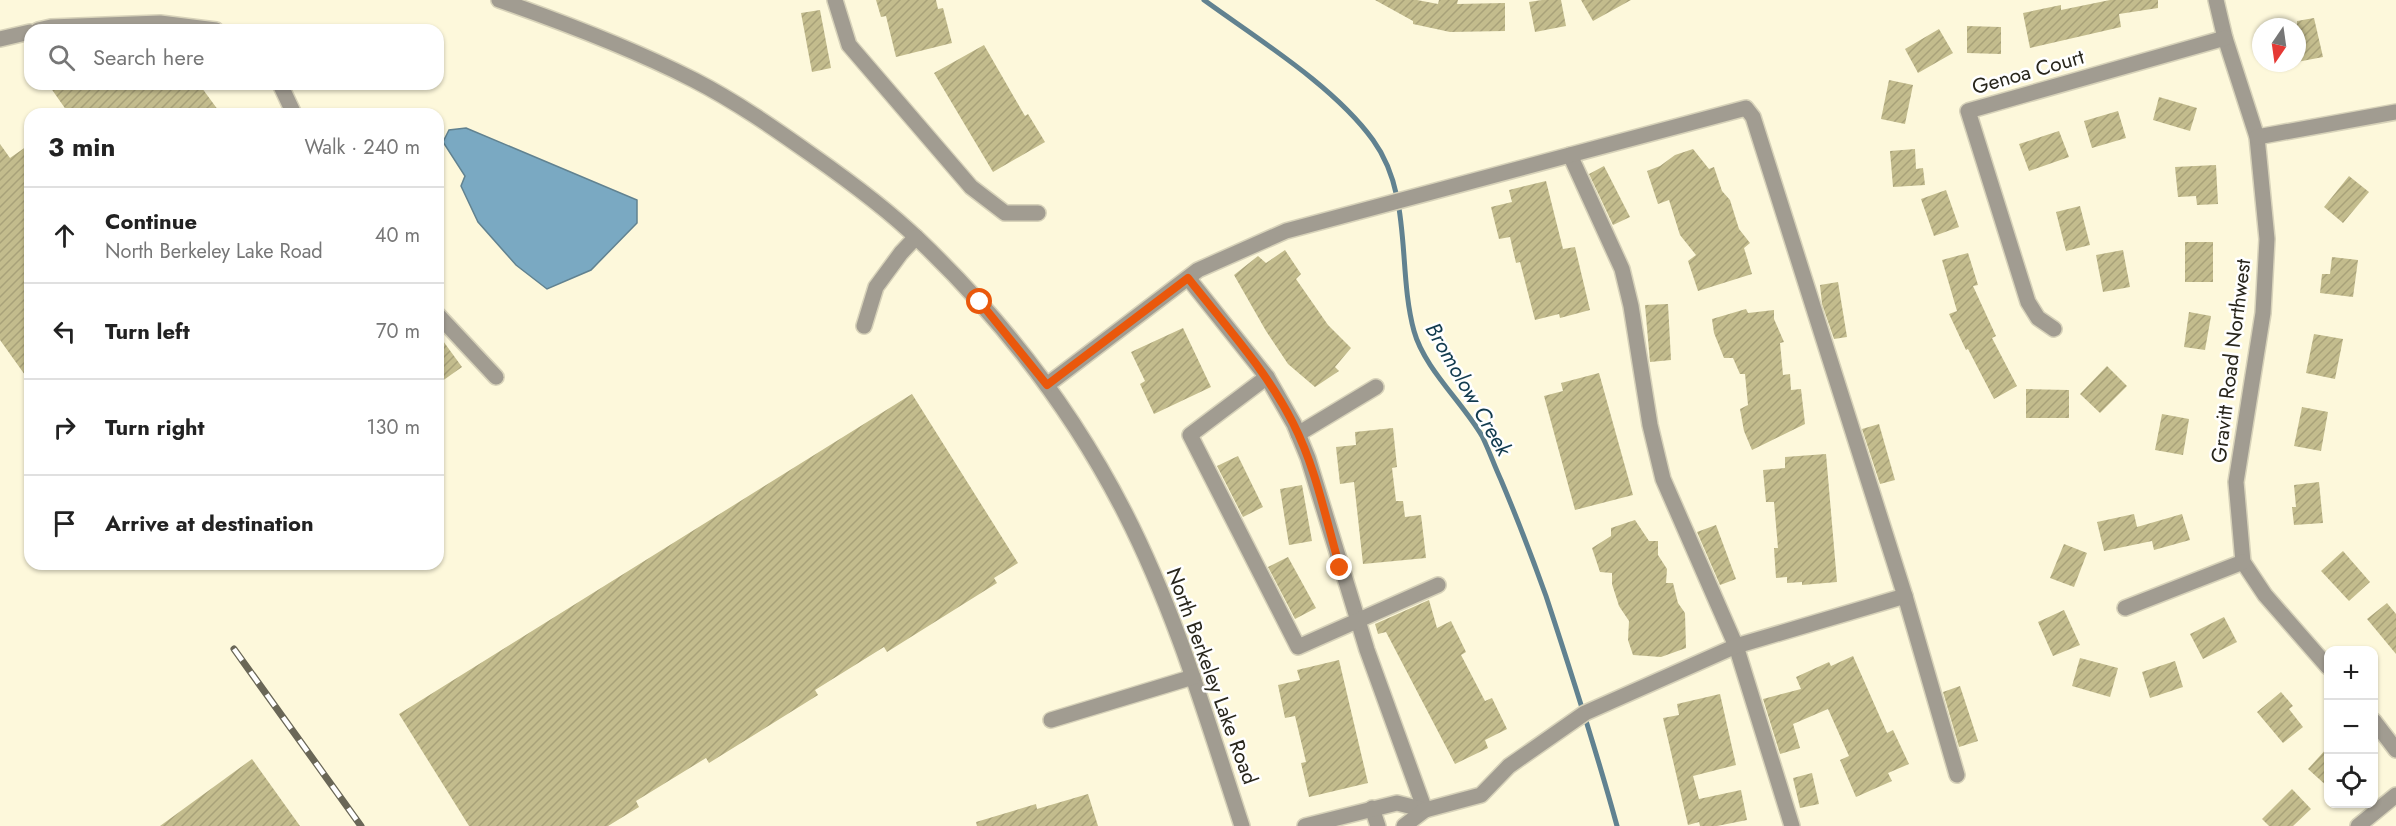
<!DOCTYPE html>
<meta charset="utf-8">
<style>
body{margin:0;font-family:Jost,sans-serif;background:#f6f6f6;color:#222}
.controls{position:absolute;right:18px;bottom:18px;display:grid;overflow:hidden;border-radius:12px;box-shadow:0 2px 4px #0004}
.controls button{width:54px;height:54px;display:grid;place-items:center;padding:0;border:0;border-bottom:2px solid #e0e0e0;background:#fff;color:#222;font:30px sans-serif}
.compass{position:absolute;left:2252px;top:18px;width:54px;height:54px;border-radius:50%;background:#fff;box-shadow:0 2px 4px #0004;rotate:193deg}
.stop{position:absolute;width:18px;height:18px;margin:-14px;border:4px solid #ea580c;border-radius:50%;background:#fff}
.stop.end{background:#ea580c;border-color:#fff;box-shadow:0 2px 6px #0008}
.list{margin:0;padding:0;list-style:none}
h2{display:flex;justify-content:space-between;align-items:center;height:78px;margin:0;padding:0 24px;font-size:26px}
h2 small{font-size:20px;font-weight:400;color:#767676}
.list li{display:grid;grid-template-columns:39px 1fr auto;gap:18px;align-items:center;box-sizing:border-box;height:96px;padding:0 24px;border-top:2px solid #e0e0e0}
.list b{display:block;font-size:22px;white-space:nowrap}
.list p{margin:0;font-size:20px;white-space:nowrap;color:#767676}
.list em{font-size:20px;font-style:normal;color:#767676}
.icon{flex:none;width:33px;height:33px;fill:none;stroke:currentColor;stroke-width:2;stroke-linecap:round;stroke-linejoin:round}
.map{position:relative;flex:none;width:2396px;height:826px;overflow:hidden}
.search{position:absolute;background:#fff;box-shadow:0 2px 4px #0004;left:24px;top:24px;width:420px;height:66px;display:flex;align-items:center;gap:15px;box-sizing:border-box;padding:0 21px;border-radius:18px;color:#767676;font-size:22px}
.panel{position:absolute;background:#fff;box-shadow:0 2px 4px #0004;left:24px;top:108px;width:420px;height:462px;border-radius:18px}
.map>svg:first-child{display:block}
.water{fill:#7aa9c2;stroke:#618290;stroke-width:1.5}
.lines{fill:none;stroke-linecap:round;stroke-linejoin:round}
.stream{stroke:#618290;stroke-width:5}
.building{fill:url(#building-hatch)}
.minor-casing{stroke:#d7d2b9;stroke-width:18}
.minor{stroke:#a19c91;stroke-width:15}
.rail-casing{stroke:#6a6757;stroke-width:7}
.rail{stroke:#fff;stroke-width:4.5;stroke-dasharray:14;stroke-linecap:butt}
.route{stroke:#ea580c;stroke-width:8}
.labels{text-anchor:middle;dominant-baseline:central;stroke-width:5;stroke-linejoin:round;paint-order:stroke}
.street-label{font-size:21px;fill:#28261c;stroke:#fff}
.water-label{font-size:22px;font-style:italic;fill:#123b4e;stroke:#fff}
</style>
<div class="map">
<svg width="2396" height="826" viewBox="0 0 2396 826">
<defs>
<pattern id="building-hatch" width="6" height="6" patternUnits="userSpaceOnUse" patternTransform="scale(1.5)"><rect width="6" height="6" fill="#c3bc8d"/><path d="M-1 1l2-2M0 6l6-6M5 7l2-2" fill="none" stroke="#a8a179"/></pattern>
</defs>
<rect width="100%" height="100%" fill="#fdf8db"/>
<path class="water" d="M466,128l171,72v23l-46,47 -44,19 -31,-24 -38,-43 -17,-36 4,-10 -22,-34 6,-12z"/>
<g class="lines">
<path class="stream" d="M1204,0c55,40 130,86 169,140 40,55 24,129 41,191 10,37 49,72 68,105 7,14 12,29 19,44 16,38 31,77 45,116 25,76 50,153 71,230"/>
</g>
<g class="building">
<path d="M876,0h60l2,9 5,-1 9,35 -56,14 -10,-41 -5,1z"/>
<path d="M1375,0h42l21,4 1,-4h19l-1,4 48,-1v28l-55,1 -37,-8v-3z"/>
<path d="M1542,0h19l5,26 -31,6 -6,-30z"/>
<path d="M1581,0h50l-38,21z"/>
<path d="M2110,0h48v8l-39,6 2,13 -91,21 -7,-35 38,-8v5z"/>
<path d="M820,10l11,58 -19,4 -11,-59z"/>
<path d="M2314,18l9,39 -26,5v-41z"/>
<path d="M1967,26l34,1v27l-34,-1z"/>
<path d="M1939,29l14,24 -35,20 -13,-24z"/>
<path d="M984,45l41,71 3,-2 17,28 -52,30 -59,-99z"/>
<path d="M1889,80l24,5 -8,39 -24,-5z"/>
<path d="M48,84h54l4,6 9,-6h84l22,30h-152z"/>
<path d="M2159,97l38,11 -7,23 -37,-11z"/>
<path d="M2118,111l8,27 -34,10 -8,-27z"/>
<path d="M2059,131l10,26 -40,14 -10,-27z"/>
<path d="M0,144l10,14 20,-14v238l-30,-42z"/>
<path d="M1693,149l16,20 5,-2 8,24 8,9 9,29 11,14 -6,5 8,26 -54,17 -10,-30 8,-6 -16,-20 -11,-35 -11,4 -11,-33 13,-5 15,-11z"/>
<path d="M1915,149l1,20 7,-1 2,17 -32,2 -3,-36z"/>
<path d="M2216,165l2,39 -21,1 -1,-9 -18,1 -3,-30z"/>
<path d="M1604,166l26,51 -17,8 -24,-51z"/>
<path d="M2349,176l20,16 -26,31 -19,-16z"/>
<path d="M1546,181l17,68 12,-2 15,63 -30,8 -1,-4 -24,6 -15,-58 -4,1 -6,-26 -11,2 -8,-32 21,-5 -3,-12z"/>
<path d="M1946,190l13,37 -25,9 -13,-37z"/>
<path d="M2080,206l10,39 -24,6 -10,-39z"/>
<rect x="2185" y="242" width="28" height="40"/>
<path d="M1285,250l16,24 -5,5 32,46 23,23 -16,19 4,4 -24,16 -27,-23 -22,-33 -32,-56 24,-19 8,7z"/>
<path d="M2123,250l7,37 -27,5 -7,-37z"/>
<path d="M1968,253l10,32 -5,1 23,50 -4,2 25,48 -23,13 -26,-50 -2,1 -17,-36 8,-3 -15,-51z"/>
<path d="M2332,257l26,3 -5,37 -33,-4 2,-19h8z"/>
<path d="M1838,282l9,55 -13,2 -12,-35 -2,-19z"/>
<path d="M1668,304l3,56 -21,2 -5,-57z"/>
<path d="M1746,309l2,4 26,-3v9l10,23 -4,1 3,32 7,-1 1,16 10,-1 4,35 -53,26 -8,-19 -4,-22 8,-4 -3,-31h-5l-7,-16h-9l-10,-25 -2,-14z"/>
<path d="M2189,312l22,4 -6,34 -21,-3z"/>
<path d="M1183,328l28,59 -57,27 -14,-30 5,-3 -14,-29z"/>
<path d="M438,334l24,33 -24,17z"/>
<path d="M2314,334l29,5 -8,40 -29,-6z"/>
<path d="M2107,366l20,20 -27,27 -20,-19z"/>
<path d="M1599,373l34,122 -58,15 -31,-114 19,-5 -2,-8z"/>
<path d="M2026,389l43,1v28h-43z"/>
<path d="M912,394l106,169 -24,15 3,5 -110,69 -3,-5 -69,43 3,5 -109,68 -3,-5 -70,43 3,6 -31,19h-139l-70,-112z"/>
<path d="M2302,407l26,5 -7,39 -27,-5z"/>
<path d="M2162,414l27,5 -6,36 -28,-5z"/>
<path d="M1879,424l16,56 -15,4 -18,-55z"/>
<path d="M1393,428l4,39 -5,1 4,33h7l2,16 16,-2 5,43 -63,6 -9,-82 -14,2 -4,-37 20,-2 -1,-13z"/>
<path d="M1826,454l11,128 -35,3v-3l-15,1v-6l-11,1 -2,-30h4l-4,-46h-8l-3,-32 22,-2v-11z"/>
<path d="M1238,456l25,51 -20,10 -26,-51z"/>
<path d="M2319,482l4,41 -29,2 -2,-18h4l-2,-22z"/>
<path d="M1302,485l10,56 -23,4 -9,-56z"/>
<path d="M2134,514l3,13 45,-13 8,26 -36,10 -2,-9 -48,10 -7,-29z"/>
<path d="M1635,520l14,21h9v14l9,14 -1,14h7l5,20 7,10 1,35 -25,9 -28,-2 -5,-15 1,-19 -10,-15 -7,-22v-11l-12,-1 -8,-24 19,-12v-8z"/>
<path d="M1716,525l20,54 -16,6 -23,-53z"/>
<path d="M2064,544l23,9 -13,34 -24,-9z"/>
<path d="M2343,551l27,31 -21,19 -28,-30z"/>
<path d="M1288,557l28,51 -21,11 -27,-52z"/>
<path d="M1429,600l8,28 14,-7 15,31 -5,3 24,46 7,-3 15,31 -22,11 3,8 -33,16 -69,-132 -8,2 -3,-10z"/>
<path d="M2387,603l9,11v40l-29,-35z"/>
<path d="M2064,610l16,35 -27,11 -15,-34z"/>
<path d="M2224,617l13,25 -34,17 -13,-25z"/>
<path d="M1853,656l34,77 6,-3 16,34 -21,9 4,8 -36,16 -16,-37 9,-4 -21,-47 -35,15 7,24 -20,6 -17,-55 38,-10 -5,-12 33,-15 2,4z"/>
<path d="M2080,658l38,10 -8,29 -38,-11z"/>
<path d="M1339,660l29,123 -59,14 -8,-34 5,-1 -11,-46 -10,2 -7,-33 22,-5 -3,-10z"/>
<path d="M2175,661l8,26 -33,11 -8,-26z"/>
<path d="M1960,686l18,55 -19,6 -16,-55z"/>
<path d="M2281,692l12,14 -4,3 14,18 -20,16 -26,-31z"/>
<path d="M1720,694l16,71 -43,11 6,23 42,-9 6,30 -30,6h-17l-1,-4 -11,3 -25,-107 16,-3 -2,-11z"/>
<path d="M2328,747v40l-20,-18z"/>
<path d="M252,759l48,67h-140z"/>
<path d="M1812,773l7,31 -19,4 -7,-30z"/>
<path d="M2292,789l19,20 -18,17h-24l-7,-7z"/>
<path d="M1088,794l10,32h-121l-1,-4 60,-18 1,5z"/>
</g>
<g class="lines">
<g class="minor-casing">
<g id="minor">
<path d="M499,0c66,23 132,48 195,80 41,21 80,48 118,75 37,26 74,53 106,84 83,79 155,172 207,274 51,100 82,207 117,313"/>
<path d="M835,0l14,45 122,142 34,26h33"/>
<path d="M2216,0l9,38 32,99 10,102 -4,74 -27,169 7,80 22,33 63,72"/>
<path d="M38,30l13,-3 109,-4 56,7"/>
<path d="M0,39l30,-7"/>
<path d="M280,84l14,30"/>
<path d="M2257,137l139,-25"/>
<path d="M1570,155l52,114 9,37 19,119 13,54 73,167 56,180"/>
<path d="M1188,278l79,99 27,47 14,34 59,192 58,160"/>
<path d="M438,315l58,62"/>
<path d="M864,326l12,-39 25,-34 15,-16"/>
<path d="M2054,329l-16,-11 -10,-16 -60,-191 257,-73"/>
<path d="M1267,377l-77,58 108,212 140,-62"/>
<path d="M1047,385l151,-115 88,-39 460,-123 7,9 152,479 52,179"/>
<path d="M1298,434l78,-47"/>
<path d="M2125,608l118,-46"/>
<path d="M1051,720l142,-43"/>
<path d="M2374,721l22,29"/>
<path d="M1372,808l6,18"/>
<path d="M1305,826l92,-23 28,7"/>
<path d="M1404,826l21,-16 56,-15 28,-29 76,-53 151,-67 169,-50"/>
<path d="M2358,826l38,-31"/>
</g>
</g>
<use href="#minor" class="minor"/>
<g class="rail-casing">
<path id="rail" d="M234,649l127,177"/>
</g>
<use href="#rail" class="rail"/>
</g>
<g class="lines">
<path class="route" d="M980,302l67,83 141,-107c37,47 78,92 105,145 23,45 33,97 47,145"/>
</g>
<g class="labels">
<g class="street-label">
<text transform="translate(2028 72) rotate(-16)">Genoa Court</text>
<text transform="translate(2231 361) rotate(-83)">Gravitt Road Northwest</text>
<text transform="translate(1212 676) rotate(70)">North Berkeley Lake Road</text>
</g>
<g class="water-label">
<text transform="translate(1469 389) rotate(60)">Bromolow Creek</text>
</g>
</g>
</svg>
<div class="controls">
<button>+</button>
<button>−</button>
<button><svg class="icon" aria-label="locate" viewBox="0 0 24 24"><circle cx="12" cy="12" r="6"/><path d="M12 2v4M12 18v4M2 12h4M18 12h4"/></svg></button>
</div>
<svg class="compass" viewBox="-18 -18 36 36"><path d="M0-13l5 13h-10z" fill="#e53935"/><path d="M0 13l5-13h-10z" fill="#767676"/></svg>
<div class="stop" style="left:980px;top:302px"></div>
<div class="stop end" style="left:1340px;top:568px"></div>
<div class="search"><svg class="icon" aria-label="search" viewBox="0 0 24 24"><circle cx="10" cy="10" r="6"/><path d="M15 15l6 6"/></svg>Search here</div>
<section class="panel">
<h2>3 min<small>Walk · 240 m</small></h2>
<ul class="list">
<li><svg class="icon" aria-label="ahead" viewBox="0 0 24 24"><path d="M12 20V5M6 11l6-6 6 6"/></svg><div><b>Continue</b><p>North Berkeley Lake Road</p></div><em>40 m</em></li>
<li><svg class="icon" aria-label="left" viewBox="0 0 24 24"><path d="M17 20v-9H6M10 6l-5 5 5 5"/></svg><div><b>Turn left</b></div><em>70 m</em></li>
<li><svg class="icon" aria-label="right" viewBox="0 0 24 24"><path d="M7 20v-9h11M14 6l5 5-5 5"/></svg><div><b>Turn right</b></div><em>130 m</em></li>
<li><svg class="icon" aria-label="arrive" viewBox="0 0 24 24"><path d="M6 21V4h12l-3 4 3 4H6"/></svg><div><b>Arrive at destination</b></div></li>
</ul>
</section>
</div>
